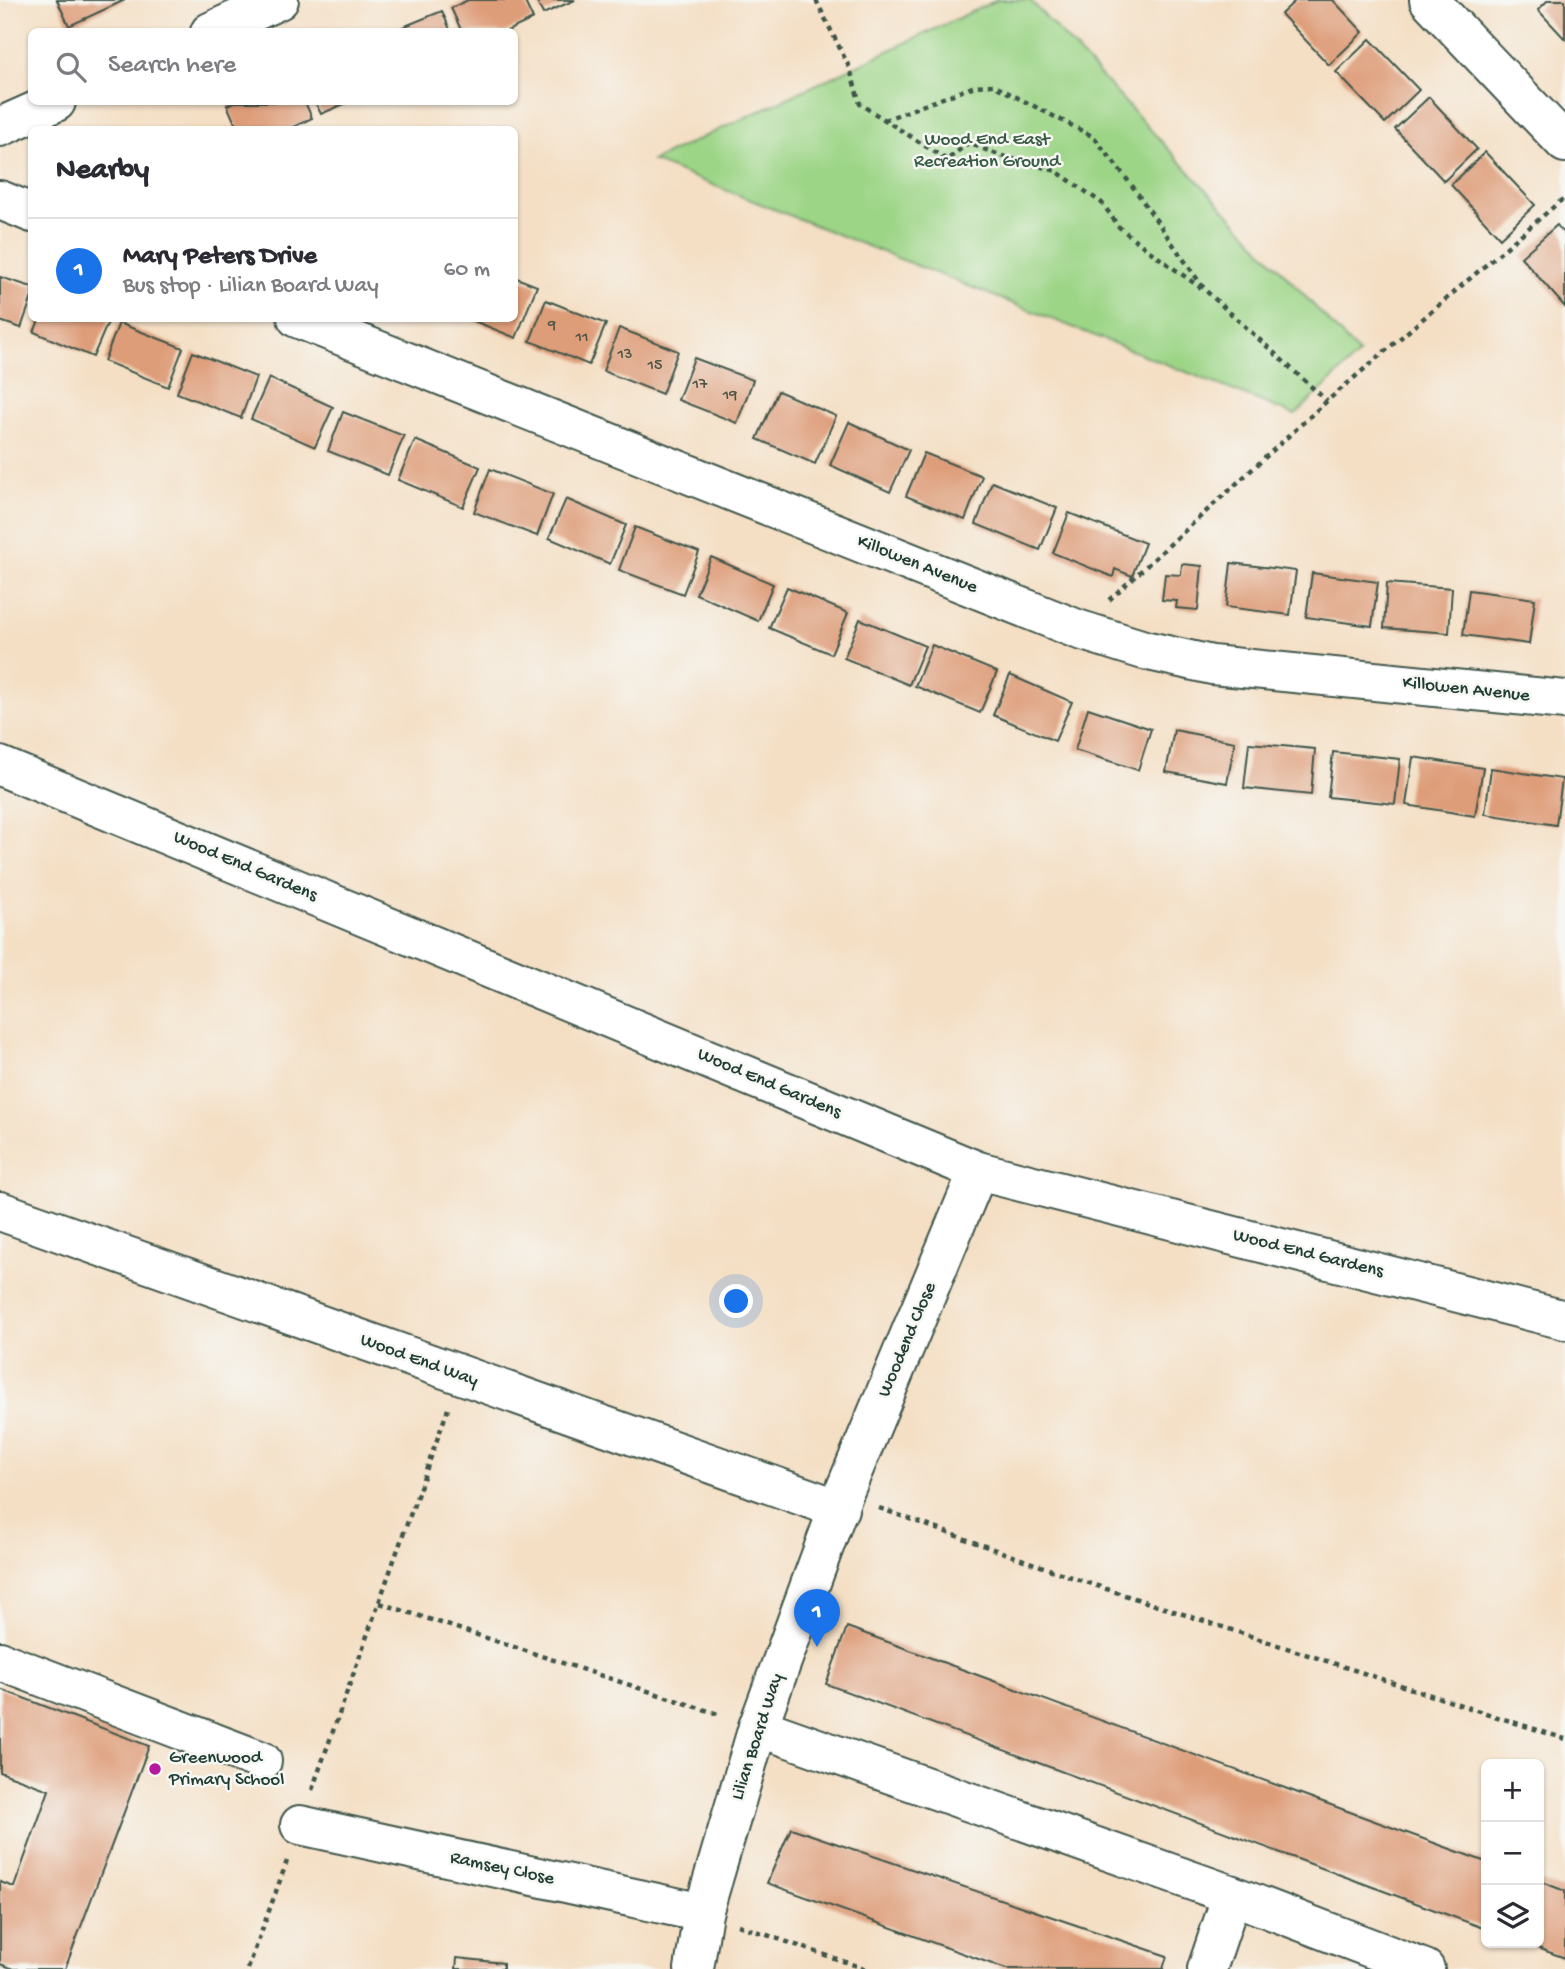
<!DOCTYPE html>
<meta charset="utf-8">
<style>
body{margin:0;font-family:"Gochi Hand",sans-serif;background:#f2f2f3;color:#2b2b33}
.controls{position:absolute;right:21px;bottom:21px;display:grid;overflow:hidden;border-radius:10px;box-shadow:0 2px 5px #0004}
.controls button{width:63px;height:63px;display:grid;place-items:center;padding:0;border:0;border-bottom:2px solid #e1e1e2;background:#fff;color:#2b2b33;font:35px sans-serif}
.you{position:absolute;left:737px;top:1302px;width:24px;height:24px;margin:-18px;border:5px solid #fff;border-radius:50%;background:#1a73e8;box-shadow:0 0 0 10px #1a73e833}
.badge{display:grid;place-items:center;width:46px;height:46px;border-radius:50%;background:#1a73e8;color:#fff;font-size:23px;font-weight:700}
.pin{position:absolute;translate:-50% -58px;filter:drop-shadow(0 2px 4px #0008)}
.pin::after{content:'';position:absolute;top:37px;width:24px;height:21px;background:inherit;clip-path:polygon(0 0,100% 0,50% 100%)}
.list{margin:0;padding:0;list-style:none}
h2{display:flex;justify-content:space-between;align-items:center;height:91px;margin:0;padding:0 28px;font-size:30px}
h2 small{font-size:23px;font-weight:400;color:#7c7c81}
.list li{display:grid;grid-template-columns:46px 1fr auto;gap:21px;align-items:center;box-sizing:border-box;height:105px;padding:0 28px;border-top:2px solid #e1e1e2}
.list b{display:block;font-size:26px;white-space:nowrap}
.list p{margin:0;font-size:23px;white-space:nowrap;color:#7c7c81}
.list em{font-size:23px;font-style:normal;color:#7c7c81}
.icon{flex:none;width:38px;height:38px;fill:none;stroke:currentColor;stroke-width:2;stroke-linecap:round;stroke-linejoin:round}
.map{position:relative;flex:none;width:1565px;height:1969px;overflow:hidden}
.search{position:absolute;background:#fff;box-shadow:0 2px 5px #0004;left:28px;top:28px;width:490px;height:77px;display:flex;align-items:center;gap:18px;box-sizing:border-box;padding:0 24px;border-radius:10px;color:#7c7c81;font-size:26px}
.panel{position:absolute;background:#fff;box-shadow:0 2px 5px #0004;left:28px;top:126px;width:490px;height:196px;border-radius:10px}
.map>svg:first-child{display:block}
.green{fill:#9dd587;stroke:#5e895e;stroke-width:2}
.building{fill:#de9d79}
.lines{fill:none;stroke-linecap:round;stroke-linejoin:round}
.minor-casing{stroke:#3f554a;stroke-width:42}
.path{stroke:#3f554a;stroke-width:4.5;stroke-dasharray:5 5;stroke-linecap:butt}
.minor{stroke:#fff;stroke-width:38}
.poi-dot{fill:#b5179e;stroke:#f6f6f2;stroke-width:2.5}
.labels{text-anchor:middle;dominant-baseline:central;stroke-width:5;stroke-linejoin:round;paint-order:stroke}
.number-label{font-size:16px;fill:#4f5545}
.park-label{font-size:19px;fill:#385b45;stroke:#f6f6f2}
.street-label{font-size:19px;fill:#1f3d34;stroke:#f6f6f2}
.poi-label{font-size:19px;fill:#1f3d34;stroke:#f6f6f2;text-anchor:start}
</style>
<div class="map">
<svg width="1565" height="1969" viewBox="0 0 1565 1969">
<rect width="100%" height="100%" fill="#f6f6f2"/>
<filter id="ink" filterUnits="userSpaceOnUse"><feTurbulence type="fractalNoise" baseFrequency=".0143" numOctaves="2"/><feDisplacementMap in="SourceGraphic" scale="14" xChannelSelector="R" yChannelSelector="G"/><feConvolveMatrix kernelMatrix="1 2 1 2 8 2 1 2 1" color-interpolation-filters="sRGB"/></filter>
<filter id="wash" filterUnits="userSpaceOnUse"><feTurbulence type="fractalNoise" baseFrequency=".00686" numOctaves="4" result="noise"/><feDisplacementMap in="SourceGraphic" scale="28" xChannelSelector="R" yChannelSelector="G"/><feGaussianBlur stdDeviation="1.57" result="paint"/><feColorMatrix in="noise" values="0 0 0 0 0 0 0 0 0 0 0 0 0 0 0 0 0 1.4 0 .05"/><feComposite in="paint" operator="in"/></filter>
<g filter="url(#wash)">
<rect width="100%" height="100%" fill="#f4dfc4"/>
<path class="green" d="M997,0h33l329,354 -64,61 -643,-254z"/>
<g id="blocks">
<g class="building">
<path d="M57,0h68l-56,26z"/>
<path d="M468,0h56l9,19 -28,13h-43l-11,-24z"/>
<path d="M536,0h39l-32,14z"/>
<path d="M1296,0h37l30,32 -34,33 -48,-51z"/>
<path d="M1548,0h17v39l-27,-29z"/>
<path d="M442,11l9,21h-58v-1z"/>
<path d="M1370,39l49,51 -34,33 -49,-51z"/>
<path d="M1429,97l48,52 -33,32 -49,-52z"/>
<path d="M235,102h70l7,16 -25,12h-49l-11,-25z"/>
<path d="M315,102h34l-28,12z"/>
<path d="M1485,152l50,53 -35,33 -49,-53z"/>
<path d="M1557,225l8,10v72l-44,-50z"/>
<path d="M0,277l32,10v10l-11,31 -21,-7z"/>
<path d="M514,277l23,9 -21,52 -47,-19 45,-1z"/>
<path d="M546,300l60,24 -17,41 -59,-24z"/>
<path d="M40,318h65l4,2 -16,37 -59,-25z"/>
<path d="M119,323l64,25 -15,39 -64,-26z"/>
<path d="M619,328l59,23 -16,43 -59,-23z"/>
<path d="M193,352l63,25 -15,41 -64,-25z"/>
<path d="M694,358l59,22 -16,43 -59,-23z"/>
<path d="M269,378l64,29 -18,40 -64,-28z"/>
<path d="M778,391l58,25 -21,48 -58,-25z"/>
<path d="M343,412l61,24 -16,39 -60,-24z"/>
<path d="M849,422l60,28 -19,42 -60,-27z"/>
<path d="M415,440l65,27 -17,40 -65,-27z"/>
<path d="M924,453l58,23 -17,44 -59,-24z"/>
<path d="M490,469l63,25 -16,42 -63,-24z"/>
<path d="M992,482l65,26 -17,42 -64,-26z"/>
<path d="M566,499l60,26 -16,39 -61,-26z"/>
<path d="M1069,513l76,30 -13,33 -17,-7 -2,8 -60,-24z"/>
<path d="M635,527l64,25 -16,42 -64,-24z"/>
<path d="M711,557l62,27 -15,37 -62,-27z"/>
<path d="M1231,563l65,8 -6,44 -64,-8z"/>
<path d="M1182,564l20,2 -4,44 -22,-2 1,-7 -15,-1 3,-26 16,1z"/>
<path d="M1312,573l66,9 -6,44 -66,-9z"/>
<path d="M1387,583l65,5 -3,45 -65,-5z"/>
<path d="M787,587l61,26 -17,41 -62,-26z"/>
<path d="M1469,590l66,9 -6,45 -66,-9z"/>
<path d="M860,619l65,27 -16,39 -65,-27z"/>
<path d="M932,645l65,27 -17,41 -65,-27z"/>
<path d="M1010,675l62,27 -17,39 -62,-26z"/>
<path d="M1088,708l63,21 -13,41 -63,-20z"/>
<path d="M1174,730l61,12 -8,41 -61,-11z"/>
<path d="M1249,743l66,6 -4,46 -67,-7z"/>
<path d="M1333,752l67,7 -5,45 -67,-7z"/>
<path d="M1413,757l70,11 -8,48 -69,-11z"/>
<path d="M1491,768l71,11 -6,46 -71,-11z"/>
<path d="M847,1627l639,235v67l-660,-245z"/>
<path d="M0,1689l149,57 -84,223h-51l-14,-5v-82l14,5 35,-97 -49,-18z"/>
<path d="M791,1828l376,128 -4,13h-157l-239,-86z"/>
<path d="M1539,1881l26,10v67l-41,-15h15z"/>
<path d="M457,1958l46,5v6h-47z"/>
</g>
</g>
</g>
<g filter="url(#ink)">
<use href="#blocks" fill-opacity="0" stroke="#3f554a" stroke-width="2"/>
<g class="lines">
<g class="minor-casing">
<g id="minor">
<path d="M1429,0l136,143"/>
<path d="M210,32l69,-32"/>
<path d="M0,127l56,-25"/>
<path d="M0,200l32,13"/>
<path d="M297,318l780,311 67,21 68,15 353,35"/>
<path d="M0,766l978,405 587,149"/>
<path d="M0,1211l839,298"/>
<path d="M0,1661l262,100"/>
<path d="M758,1727l474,168 193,74"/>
<path d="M300,1825l403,88"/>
<path d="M694,1969l9,-56 55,-186 85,-232 135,-324"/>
<path d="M1207,1969l25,-74"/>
</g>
</g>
<g class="path">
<path d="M816,0l34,69 10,35 87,56 21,-17 34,13 54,15 46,32 17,24 29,23 53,38"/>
<path d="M884,120l91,-34 18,-1 101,52 39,50 72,103 122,111"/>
<path d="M1109,600l218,-199 238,-204"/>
<path d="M879,1508l206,74 480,157"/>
<path d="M380,1603l341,112"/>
<path d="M312,1790l136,-381"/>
<path d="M738,1925l128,44"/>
<path d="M248,1969l39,-108"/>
</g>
<use href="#minor" class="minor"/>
</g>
</g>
<circle class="poi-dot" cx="155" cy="1769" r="7"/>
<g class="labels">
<g class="number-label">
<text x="552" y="326">9</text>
<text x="582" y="338">11</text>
<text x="625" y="355">13</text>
<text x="655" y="366">15</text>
<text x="700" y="385">17</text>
<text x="730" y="396">19</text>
</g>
<g class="park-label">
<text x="987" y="140">Wood End East<tspan x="987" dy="22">Recreation Ground</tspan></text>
</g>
<g class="street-label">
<text transform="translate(917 565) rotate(22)">Killowen Avenue</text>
<text transform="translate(1466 690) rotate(6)">Killowen Avenue</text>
<text transform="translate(245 867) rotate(23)">Wood End Gardens</text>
<text transform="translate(769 1084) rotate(23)">Wood End Gardens</text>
<text transform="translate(1308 1254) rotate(14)">Wood End Gardens</text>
<text transform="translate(908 1340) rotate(-67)">Woodend Close</text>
<text transform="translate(419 1361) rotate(20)">Wood End Way</text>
<text transform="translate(758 1737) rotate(-72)">Lilian Board Way</text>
<text transform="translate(502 1869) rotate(12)">Ramsey Close</text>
</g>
<g class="poi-label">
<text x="169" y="1758">Greenwood<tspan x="169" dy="22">Primary School</tspan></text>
</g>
</g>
</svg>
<div class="controls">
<button>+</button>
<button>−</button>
<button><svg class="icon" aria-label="layers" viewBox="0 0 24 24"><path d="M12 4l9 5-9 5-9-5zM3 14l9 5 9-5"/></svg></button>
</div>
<div class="you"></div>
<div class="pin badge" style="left:817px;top:1647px">1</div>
<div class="search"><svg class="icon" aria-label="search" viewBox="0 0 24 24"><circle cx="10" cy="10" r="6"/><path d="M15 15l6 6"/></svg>Search here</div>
<section class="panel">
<h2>Nearby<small></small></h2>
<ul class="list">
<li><span class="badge">1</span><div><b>Mary Peters Drive</b><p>Bus stop · Lilian Board Way</p></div><em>60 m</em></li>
</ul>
</section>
</div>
